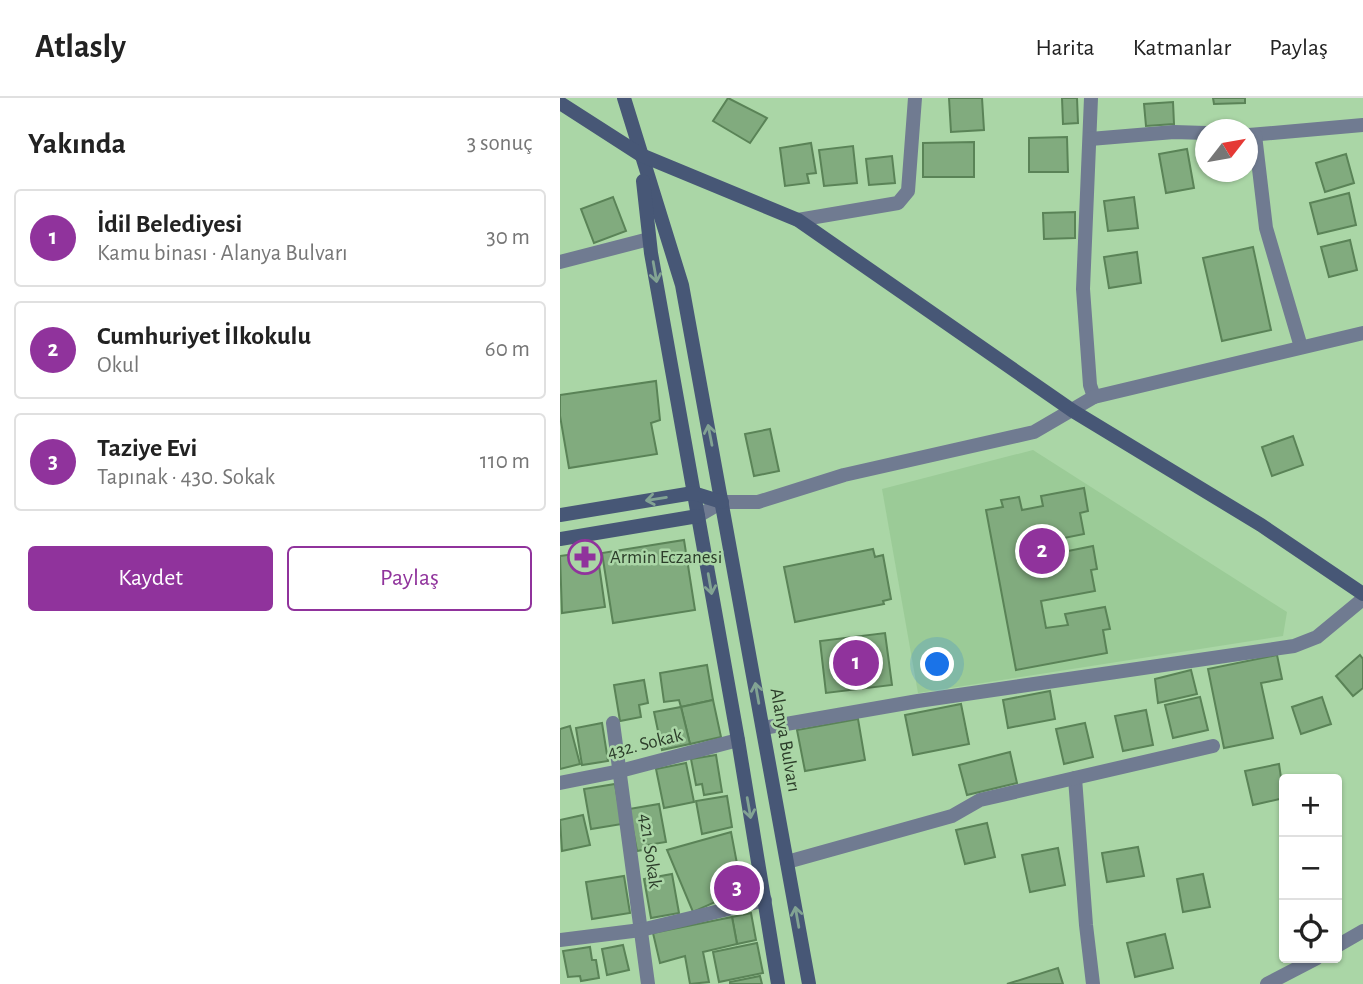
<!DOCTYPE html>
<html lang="tr">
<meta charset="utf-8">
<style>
body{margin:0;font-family:"Alegreya Sans",sans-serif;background:#f2f2f2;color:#222}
.controls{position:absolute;right:21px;bottom:21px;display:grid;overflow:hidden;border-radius:7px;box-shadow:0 2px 5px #0004}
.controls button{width:63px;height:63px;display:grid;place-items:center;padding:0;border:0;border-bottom:2px solid #e0e0e0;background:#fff;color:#222;font:35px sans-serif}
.compass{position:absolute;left:635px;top:21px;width:63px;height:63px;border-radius:50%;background:#fff;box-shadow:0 2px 5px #0004;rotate:59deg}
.you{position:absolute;left:378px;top:567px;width:24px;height:24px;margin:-18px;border:5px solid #fff;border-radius:50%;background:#1a73e8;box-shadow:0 0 0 10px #1a73e833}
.badge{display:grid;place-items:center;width:46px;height:46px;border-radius:50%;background:#90339c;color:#fff;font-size:23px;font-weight:700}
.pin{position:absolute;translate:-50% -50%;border:4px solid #fff;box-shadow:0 2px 7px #0006}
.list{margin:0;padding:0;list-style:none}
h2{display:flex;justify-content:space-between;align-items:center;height:91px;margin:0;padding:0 28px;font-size:30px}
h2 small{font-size:23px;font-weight:400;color:#767676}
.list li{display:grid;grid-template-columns:46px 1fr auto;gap:21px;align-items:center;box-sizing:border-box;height:98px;margin:0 14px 14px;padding:0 14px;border:2px solid #e0e0e0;border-radius:7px}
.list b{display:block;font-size:26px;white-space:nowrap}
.list p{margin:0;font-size:23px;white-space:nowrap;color:#767676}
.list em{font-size:23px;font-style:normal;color:#767676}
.actions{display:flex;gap:14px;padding:21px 28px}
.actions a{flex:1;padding:16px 0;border:2px solid #90339c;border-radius:7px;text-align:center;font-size:24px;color:#90339c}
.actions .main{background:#90339c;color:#fff}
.icon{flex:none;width:38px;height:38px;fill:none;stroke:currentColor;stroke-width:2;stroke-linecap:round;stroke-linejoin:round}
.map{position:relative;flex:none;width:803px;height:886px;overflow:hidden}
header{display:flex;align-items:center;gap:42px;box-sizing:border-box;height:98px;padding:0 35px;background:#fff;border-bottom:2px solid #e0e0e0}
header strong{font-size:33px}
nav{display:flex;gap:38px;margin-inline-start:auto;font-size:24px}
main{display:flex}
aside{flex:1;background:#fff}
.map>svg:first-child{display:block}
.built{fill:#9bcb97}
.building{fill:#81ab7e;stroke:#5a8357;stroke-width:2}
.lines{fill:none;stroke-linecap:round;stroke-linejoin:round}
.street{stroke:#707b91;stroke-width:14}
.secondary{stroke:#475776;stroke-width:14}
.oneway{stroke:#82a393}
.labels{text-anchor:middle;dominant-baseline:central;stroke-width:5;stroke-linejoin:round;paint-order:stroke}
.poi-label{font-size:19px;fill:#2c3d2a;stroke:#aad6a6;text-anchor:start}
.street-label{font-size:19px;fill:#2c3d2a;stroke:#aad6a6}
</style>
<header>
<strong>Atlasly</strong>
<nav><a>Harita</a><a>Katmanlar</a><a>Paylaş</a></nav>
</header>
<main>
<aside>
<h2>Yakında<small>3 sonuç</small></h2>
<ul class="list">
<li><span class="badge">1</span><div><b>İdil Belediyesi</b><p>Kamu binası · Alanya Bulvarı</p></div><em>30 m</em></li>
<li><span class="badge">2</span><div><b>Cumhuriyet İlkokulu</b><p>Okul</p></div><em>60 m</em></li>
<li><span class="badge">3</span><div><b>Taziye Evi</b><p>Tapınak · 430. Sokak</p></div><em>110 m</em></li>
</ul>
<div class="actions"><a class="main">Kaydet</a><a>Paylaş</a></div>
</aside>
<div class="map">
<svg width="803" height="886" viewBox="0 0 803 886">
<rect width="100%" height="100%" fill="#aad6a6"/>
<path class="built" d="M473,352l254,162 -4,24 -365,57 -36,-204z"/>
<g class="building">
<path d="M168,0l39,20 -17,25 -37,-22z"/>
<path d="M389,0h33l2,32 -33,2z"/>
<path d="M502,0h15l1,25 -15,1z"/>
<path d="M653,0h32v5l-31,1z"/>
<path d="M613,4l1,22 -28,2 -2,-22z"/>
<path d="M507,39l1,35h-39v-34z"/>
<path d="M414,44v35h-51v-34z"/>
<path d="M251,45l5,30 -9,1 2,9 -24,3 -5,-38z"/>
<path d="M293,48l4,37 -33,3 -5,-36z"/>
<path d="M627,51l7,39 -28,5 -7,-39z"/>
<path d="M786,56l8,29 -29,9 -9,-29z"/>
<path d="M332,58l3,27 -26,2 -3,-26z"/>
<path d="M789,95l7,32 -38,9 -8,-31z"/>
<path d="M53,99l13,34 -32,12 -13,-34z"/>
<path d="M574,99l4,31 -30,3 -4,-30z"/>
<path d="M515,114v26l-31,1 -1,-26z"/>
<path d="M790,142l7,30 -28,7 -8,-30z"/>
<path d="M693,149l18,83 -49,11 -19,-83z"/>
<path d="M577,154l4,31 -32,5 -5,-31z"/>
<path d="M96,283l4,39 -9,3 6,31 -88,14 -9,-52v-21z"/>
<path d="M210,331l9,42 -25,5 -9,-42z"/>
<path d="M733,338l10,29 -31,11 -10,-29z"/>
<path d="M524,390l4,23 -8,2 4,21 -55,11 4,21 21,-4 -1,-8 40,-8 4,23 -6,1 4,21 -54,10 5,27 22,-3 -3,-11 40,-7 5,22 -7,1 4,23 -91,17 -30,-160 17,-3 -2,-7 18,-3 3,13 21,-4 -2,-10z"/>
<path d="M124,442l11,70 -82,13 -11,-70z"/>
<path d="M313,451l2,8 8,-2 8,44 -8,2 1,3 -89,18 -11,-55z"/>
<path d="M37,453l8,56 -43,6 -2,-57z"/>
<path d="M325,535l7,52 -66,8 -6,-52z"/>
<path d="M717,557l5,24 -21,4 12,55 -49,10 -16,-79z"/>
<path d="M800,557l3,4v29l-10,8 -17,-20z"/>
<path d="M147,567l6,35 -32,7 -2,-7 -15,2 -4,-29z"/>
<path d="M631,572l6,24 -39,9 -3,-24z"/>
<path d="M84,582l4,23 -9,2 2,12 -21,4 -6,-36z"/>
<path d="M490,593l5,28 -47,9 -5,-28z"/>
<path d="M640,599l8,33 -35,8 -8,-33z"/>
<path d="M762,599l9,27 -30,10 -9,-27z"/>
<path d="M153,602l8,37 -31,7 -9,-37z"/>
<path d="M401,606l8,40 -56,11 -8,-40z"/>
<path d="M121,609l9,37 -28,6 -8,-38z"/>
<path d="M586,612l7,35 -30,6 -8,-35z"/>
<path d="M298,621l7,41 -60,11 -8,-41z"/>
<path d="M42,625l6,38 -26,4 -6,-37z"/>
<path d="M525,625l8,34 -29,7 -8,-35z"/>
<path d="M10,628l10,38 -20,5v-40z"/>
<path d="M450,654l7,31 -50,12 -8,-30z"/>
<path d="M156,657l6,37 -18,3 -2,-11 -6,1 -5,-26z"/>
<path d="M126,665l8,39 -30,6 -8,-39z"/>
<path d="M719,666l5,34 -31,7 -8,-34z"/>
<path d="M55,686l7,40 -31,5 -7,-40z"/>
<path d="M167,698l5,31 -30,7 -6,-33z"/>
<path d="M99,706l7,38 -19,3 1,4 -11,2 -8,-42z"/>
<path d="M23,717l7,30 -28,6 -2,-31z"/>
<path d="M427,725l8,34 -30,7 -9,-34z"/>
<path d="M171,734l11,58 -49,22 -26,-62z"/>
<path d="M578,749l6,29 -37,6 -5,-29z"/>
<path d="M498,750l7,37 -35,7 -8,-37z"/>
<path d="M112,776l7,39 -28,5 -7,-39z"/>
<path d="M643,776l7,33 -27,5 -6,-33z"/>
<path d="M64,778l6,37 -38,6 -6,-37z"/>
<path d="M191,815l5,27 -19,4 -5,-27z"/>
<path d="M172,819l5,27 -34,8 6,30 -19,2 -5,-28 -25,7 -7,-30z"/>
<path d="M605,836l8,34 -38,9 -8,-34z"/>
<path d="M197,845l6,30 -44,9 -6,-30z"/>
<path d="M63,847l6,25 -22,5 -5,-26z"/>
<path d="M30,849l2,13h4l3,18 -18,3 -1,-5 -12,1 -5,-26z"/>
<path d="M498,870l5,16h-56z"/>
<path d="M200,878l2,8h-32v-2z"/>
</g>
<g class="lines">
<g class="street">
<path d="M531,0l-8,191 7,96 4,12"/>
<path d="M689,37l114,-10"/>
<path d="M695,37l11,93 35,119"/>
<path d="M530,41l84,-7 32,1"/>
<path d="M238,122l100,-17 10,-12 7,-93"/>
<path d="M0,164l89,-23"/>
<path d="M138,418l24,-14h36l86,-27 190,-43 60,-35 269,-64"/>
<path d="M53,625l35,261"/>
<path d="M203,630l155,-27 376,-55 23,-9 46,-38"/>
<path d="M515,680l11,147 7,59"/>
<path d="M0,685l60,-12 118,-31"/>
<path d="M227,764l165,-46 28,-16 233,-54"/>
<path d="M0,842l81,-10 124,-30"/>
<path d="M777,848l26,-15"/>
<path d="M707,886l50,-26"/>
</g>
<g class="secondary">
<path d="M64,0l58,187 127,699"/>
<path d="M0,5l81,52 157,65 275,191 188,114 102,69"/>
<path d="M83,83l8,72 87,487 40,244"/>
<path d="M0,417l133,-22 29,9"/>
<path d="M0,441l138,-23"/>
</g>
</g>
<defs><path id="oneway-shaft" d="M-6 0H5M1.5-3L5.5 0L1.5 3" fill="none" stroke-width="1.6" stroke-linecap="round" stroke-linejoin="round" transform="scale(1.75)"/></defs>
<g class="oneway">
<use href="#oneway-shaft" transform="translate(95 174) rotate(80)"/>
<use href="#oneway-shaft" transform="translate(150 337) rotate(-101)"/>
<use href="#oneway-shaft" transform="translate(96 401) rotate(171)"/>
<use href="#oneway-shaft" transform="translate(150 486) rotate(80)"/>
<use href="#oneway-shaft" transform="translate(197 595) rotate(-100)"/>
<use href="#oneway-shaft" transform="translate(189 710) rotate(80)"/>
<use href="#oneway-shaft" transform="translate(237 819) rotate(-100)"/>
</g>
<defs>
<g id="pharmacy-ring" transform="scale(1.75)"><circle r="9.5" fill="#aad6a6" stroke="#90339c" stroke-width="1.5"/><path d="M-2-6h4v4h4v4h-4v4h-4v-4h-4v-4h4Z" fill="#90339c"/></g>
</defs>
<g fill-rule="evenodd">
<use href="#pharmacy-ring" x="25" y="459"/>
</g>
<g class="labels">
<g class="poi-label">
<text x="50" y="459">Armin Eczanesi</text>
</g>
<g class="street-label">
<text transform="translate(225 642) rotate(80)">Alanya Bulvarı</text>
<text transform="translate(85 646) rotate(-14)">432. Sokak</text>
<text transform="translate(90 753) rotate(82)">421. Sokak</text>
</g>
</g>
</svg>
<div class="controls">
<button>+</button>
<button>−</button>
<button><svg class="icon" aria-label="locate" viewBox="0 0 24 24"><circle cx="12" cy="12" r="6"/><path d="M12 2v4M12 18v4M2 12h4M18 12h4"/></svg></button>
</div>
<svg class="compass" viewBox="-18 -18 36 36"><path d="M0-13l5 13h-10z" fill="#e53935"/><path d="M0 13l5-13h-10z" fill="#767676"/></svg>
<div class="you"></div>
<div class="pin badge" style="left:296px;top:565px">1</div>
<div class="pin badge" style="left:482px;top:453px">2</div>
<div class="pin badge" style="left:177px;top:790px">3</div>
</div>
</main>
